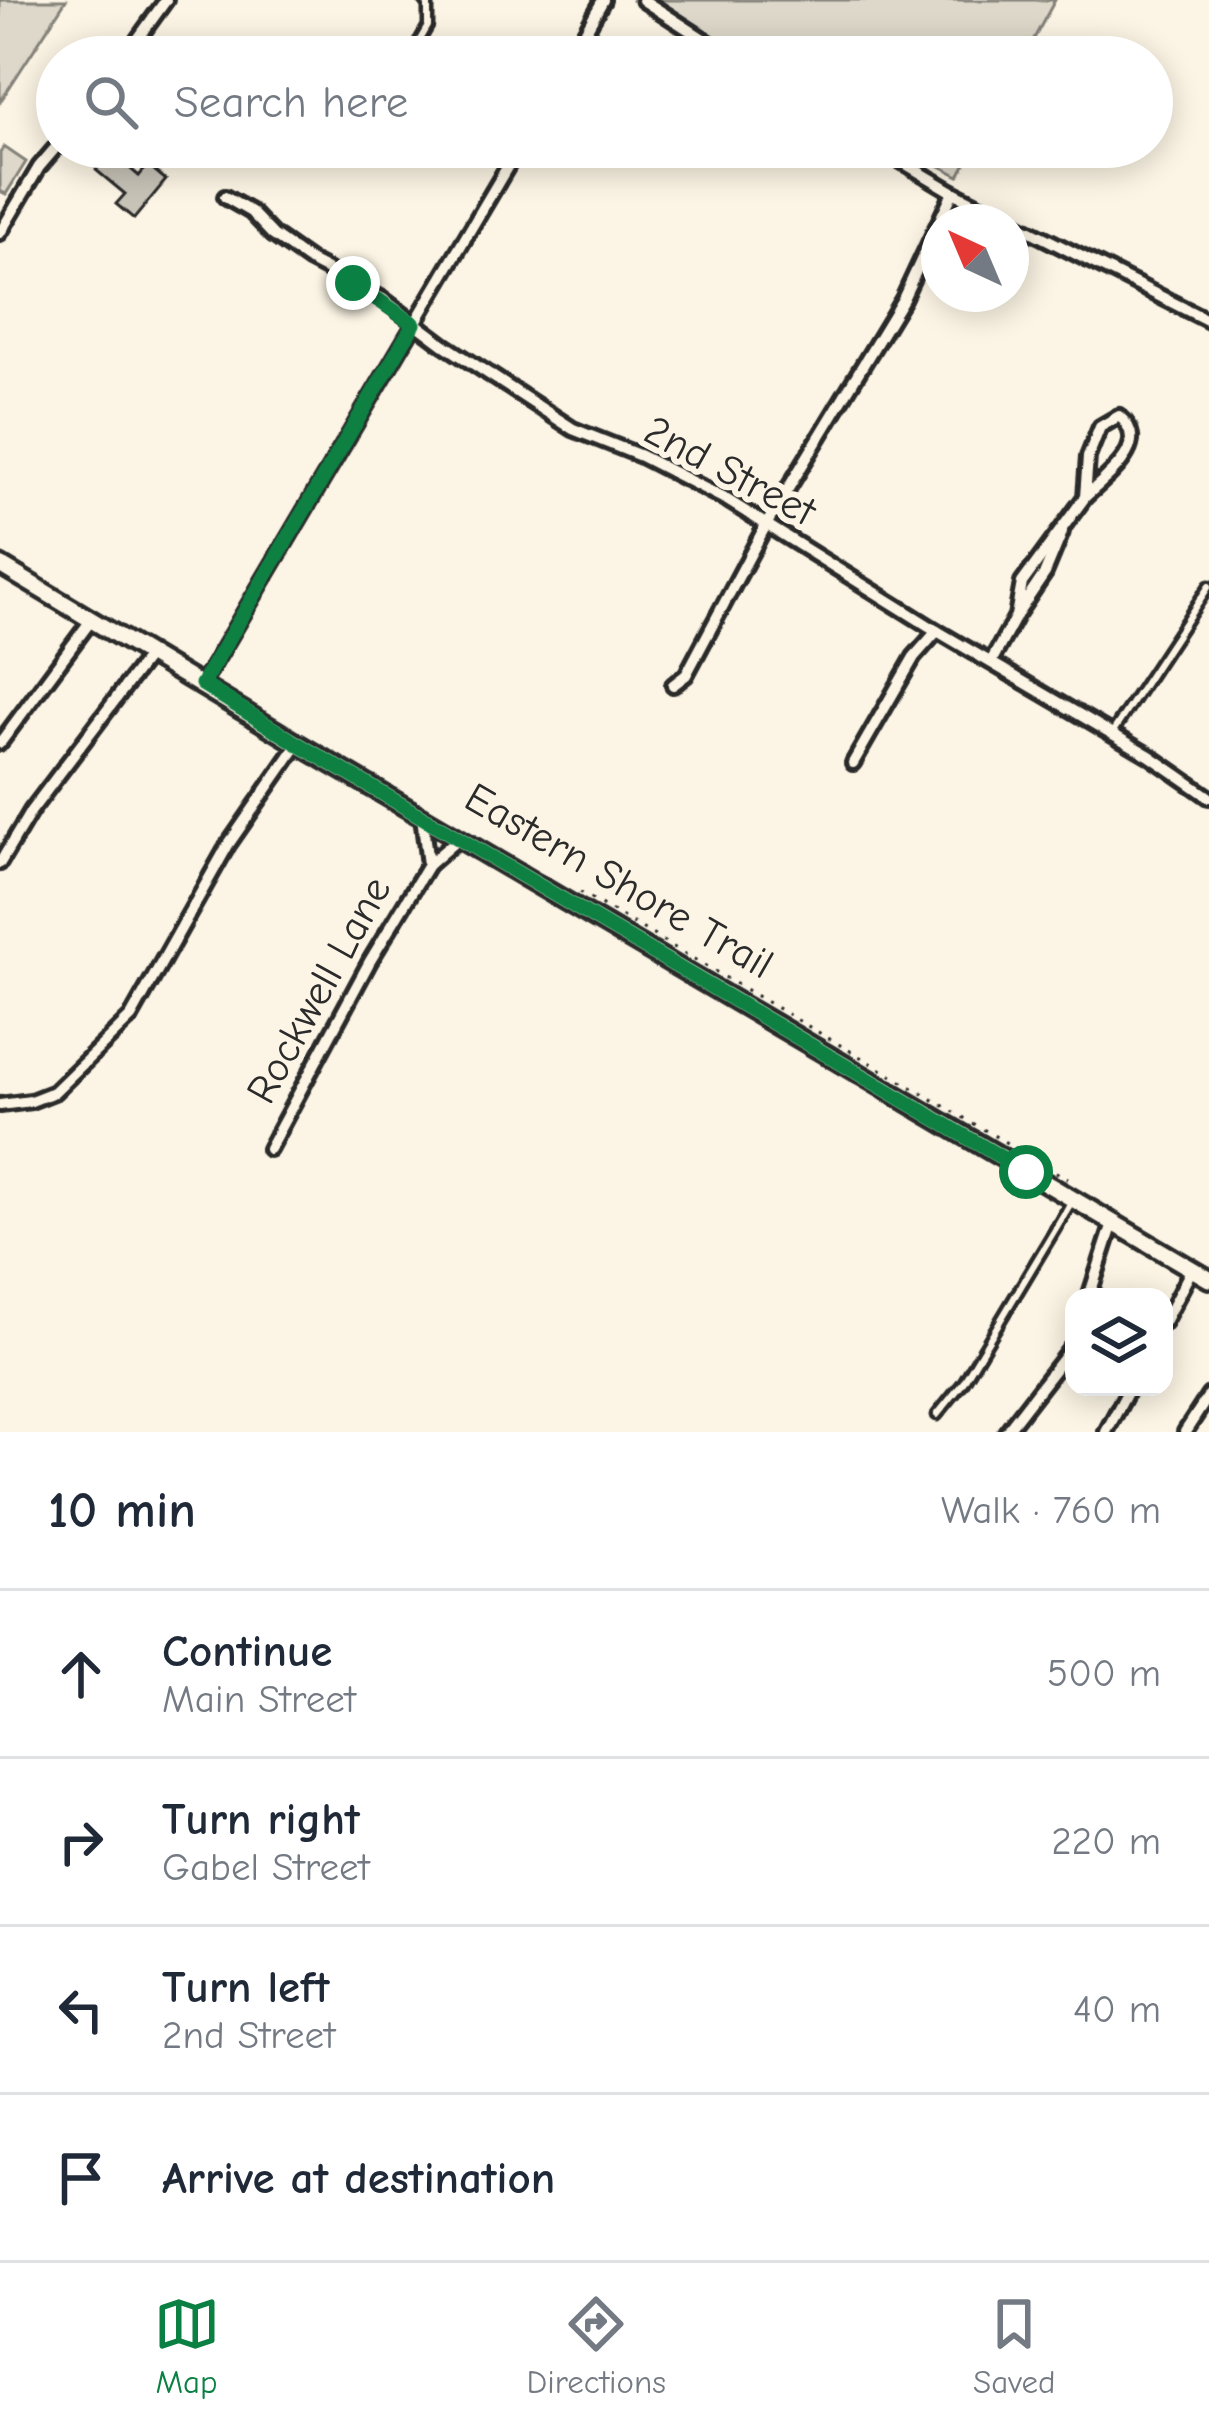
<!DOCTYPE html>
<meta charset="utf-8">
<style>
body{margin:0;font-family:"Comic Neue",sans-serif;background:#f2f2f3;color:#1f2937}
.controls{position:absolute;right:36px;bottom:36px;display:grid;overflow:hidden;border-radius:24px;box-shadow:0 6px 30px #0003}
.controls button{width:108px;height:108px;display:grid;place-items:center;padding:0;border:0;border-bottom:3px solid #e0e1e3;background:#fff;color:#1f2937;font:60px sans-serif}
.compass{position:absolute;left:921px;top:204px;width:108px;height:108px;border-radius:50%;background:#fff;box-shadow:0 6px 30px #0003;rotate:316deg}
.stop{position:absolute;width:36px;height:36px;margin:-27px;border:9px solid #0b8043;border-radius:50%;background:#fff}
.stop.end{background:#0b8043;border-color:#fff;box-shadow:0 3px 12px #0008}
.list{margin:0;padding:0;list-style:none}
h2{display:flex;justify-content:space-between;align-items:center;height:156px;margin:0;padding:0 48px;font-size:51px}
h2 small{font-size:39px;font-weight:400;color:#747a83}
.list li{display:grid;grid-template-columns:78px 1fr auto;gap:36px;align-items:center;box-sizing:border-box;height:168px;padding:0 48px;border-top:3px solid #e0e1e3}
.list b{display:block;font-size:45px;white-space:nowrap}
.list p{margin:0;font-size:39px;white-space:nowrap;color:#747a83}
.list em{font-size:39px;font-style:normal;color:#747a83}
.icon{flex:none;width:66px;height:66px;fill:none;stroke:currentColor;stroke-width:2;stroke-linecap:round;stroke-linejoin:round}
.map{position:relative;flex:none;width:1209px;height:1432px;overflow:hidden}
.search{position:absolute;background:#fff;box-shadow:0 6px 30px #0003;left:36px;right:36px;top:36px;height:132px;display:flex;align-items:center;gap:30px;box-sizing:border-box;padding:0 42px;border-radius:66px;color:#747a83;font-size:45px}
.sheet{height:828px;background:#fff}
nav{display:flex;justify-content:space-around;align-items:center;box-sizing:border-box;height:168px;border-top:3px solid #e0e1e3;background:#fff;font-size:33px;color:#747a83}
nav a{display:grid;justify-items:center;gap:6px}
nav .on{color:#0b8043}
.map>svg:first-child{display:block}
.green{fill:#ded8ca;stroke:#84827a;stroke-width:3}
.building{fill:#c8c3b7;stroke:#2b2b2b;stroke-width:3}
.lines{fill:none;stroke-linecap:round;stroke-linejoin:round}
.service-casing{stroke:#2b2b2b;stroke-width:15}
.minor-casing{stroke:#2b2b2b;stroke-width:20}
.secondary-casing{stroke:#2b2b2b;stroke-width:24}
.path{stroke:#2b2b2b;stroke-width:3;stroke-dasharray:3 9;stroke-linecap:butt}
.service{stroke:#fcf5e5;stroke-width:6}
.minor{stroke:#fcf5e5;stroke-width:10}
.secondary{stroke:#fcf5e5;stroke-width:15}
.route{stroke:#0b8043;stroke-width:15}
.labels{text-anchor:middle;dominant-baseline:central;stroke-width:12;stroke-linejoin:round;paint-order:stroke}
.street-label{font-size:42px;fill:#2b2b2b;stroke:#fcf5e5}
</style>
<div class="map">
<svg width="1209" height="1432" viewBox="0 0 1209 1432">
<rect width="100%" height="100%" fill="#fcf5e5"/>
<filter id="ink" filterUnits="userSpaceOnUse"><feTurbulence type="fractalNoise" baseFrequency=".00833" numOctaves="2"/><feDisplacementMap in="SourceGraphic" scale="24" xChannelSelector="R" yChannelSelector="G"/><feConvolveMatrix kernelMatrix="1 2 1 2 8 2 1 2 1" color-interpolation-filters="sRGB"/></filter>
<g filter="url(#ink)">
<g class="green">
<path d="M0,0h66l-66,102z"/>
<path d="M631,0h424l-31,57h-287z"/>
<path d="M4,147l22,15 -20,32 -6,-3v-38z"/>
<path d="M904,147h71l-16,29z"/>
</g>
<path class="building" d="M110,151l29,25 9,-11 18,15 -32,39 -18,-15 9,-10 -29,-24 4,-5 -5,-4z"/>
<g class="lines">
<g class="service-casing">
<g id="service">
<path d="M410,57l18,-31v-21l-4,-5"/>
<path d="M1112,733l97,-147"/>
<path d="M937,1415l26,-32 108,-180"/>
</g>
</g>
<g class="minor-casing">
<g id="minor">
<path d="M643,0l88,57"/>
<path d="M125,57l41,-57"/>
<path d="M571,57l32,-57"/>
<path d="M877,147l76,45 256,129"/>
<path d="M225,197l26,15 22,23 37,26 73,38 60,45 130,85 68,27 86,44 210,131 213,125 59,41"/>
<path d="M0,233l39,-66 18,-21"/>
<path d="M1018,613l27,-40 17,-41"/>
<path d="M992,660l24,-44 6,-33 63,-86 3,-40 12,-30 19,-11c34,28 -12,60 -34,81"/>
<path d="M202,684l317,-537"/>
<path d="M673,685l13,-10 80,-150 137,-226 50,-107"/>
<path d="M0,743l92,-124"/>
<path d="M853,763l61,-106 23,-26"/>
<path d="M0,863l31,-52 118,-156"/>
<path d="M428,865l31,-27"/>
<path d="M0,1105l31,-4 23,-9 77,-75 97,-172 70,-101"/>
<path d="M269,1149l101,-188 58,-96 -6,-49"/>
<path d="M1089,1297l24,-74"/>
<path d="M1164,1322l28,-53"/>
<path d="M1006,1432l68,-88"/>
<path d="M1106,1432l24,-45"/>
<path d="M1185,1432l24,-37"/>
</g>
</g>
<g class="secondary-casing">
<path id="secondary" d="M0,565l298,179 911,535"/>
</g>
<path class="path" d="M580,892l488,287"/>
<use href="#service" class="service"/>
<use href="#minor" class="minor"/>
<use href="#secondary" class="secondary"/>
</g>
</g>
<g class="lines" filter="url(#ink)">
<path class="route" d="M353,283l61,41 -212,360 96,60 728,428"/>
</g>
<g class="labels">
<g class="street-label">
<text transform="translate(730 471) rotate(28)">2nd Street</text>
<text transform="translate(619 881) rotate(30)">Eastern Shore Trail</text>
<text transform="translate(319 990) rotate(-61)">Rockwell Lane</text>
</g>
</g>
</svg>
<div class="controls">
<button><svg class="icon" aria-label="layers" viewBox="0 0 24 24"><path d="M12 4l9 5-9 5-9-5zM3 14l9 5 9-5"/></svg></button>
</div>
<svg class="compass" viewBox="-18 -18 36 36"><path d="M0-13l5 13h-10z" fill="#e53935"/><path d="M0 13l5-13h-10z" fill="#747a83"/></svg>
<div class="stop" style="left:1026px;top:1172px"></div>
<div class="stop end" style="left:353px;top:283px"></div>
<div class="search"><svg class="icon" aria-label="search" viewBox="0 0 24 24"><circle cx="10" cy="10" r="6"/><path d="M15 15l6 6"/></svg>Search here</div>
</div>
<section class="sheet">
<h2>10 min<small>Walk · 760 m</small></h2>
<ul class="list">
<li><svg class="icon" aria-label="ahead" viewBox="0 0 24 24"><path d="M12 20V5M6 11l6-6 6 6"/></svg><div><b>Continue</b><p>Main Street</p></div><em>500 m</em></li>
<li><svg class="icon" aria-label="right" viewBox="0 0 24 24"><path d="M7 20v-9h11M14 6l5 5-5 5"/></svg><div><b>Turn right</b><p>Gabel Street</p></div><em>220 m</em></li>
<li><svg class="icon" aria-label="left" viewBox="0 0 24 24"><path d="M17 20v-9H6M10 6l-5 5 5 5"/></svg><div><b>Turn left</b><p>2nd Street</p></div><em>40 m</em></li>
<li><svg class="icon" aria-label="arrive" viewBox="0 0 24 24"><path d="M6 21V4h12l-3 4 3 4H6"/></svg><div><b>Arrive at destination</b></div></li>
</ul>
</section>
<nav>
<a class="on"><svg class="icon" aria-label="map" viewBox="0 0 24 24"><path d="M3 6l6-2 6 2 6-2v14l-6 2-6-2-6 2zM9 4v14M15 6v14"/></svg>Map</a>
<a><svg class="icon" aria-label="directions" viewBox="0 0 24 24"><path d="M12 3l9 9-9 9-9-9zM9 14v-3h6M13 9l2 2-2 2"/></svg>Directions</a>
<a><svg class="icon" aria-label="saved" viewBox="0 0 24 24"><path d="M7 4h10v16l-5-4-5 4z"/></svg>Saved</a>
</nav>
